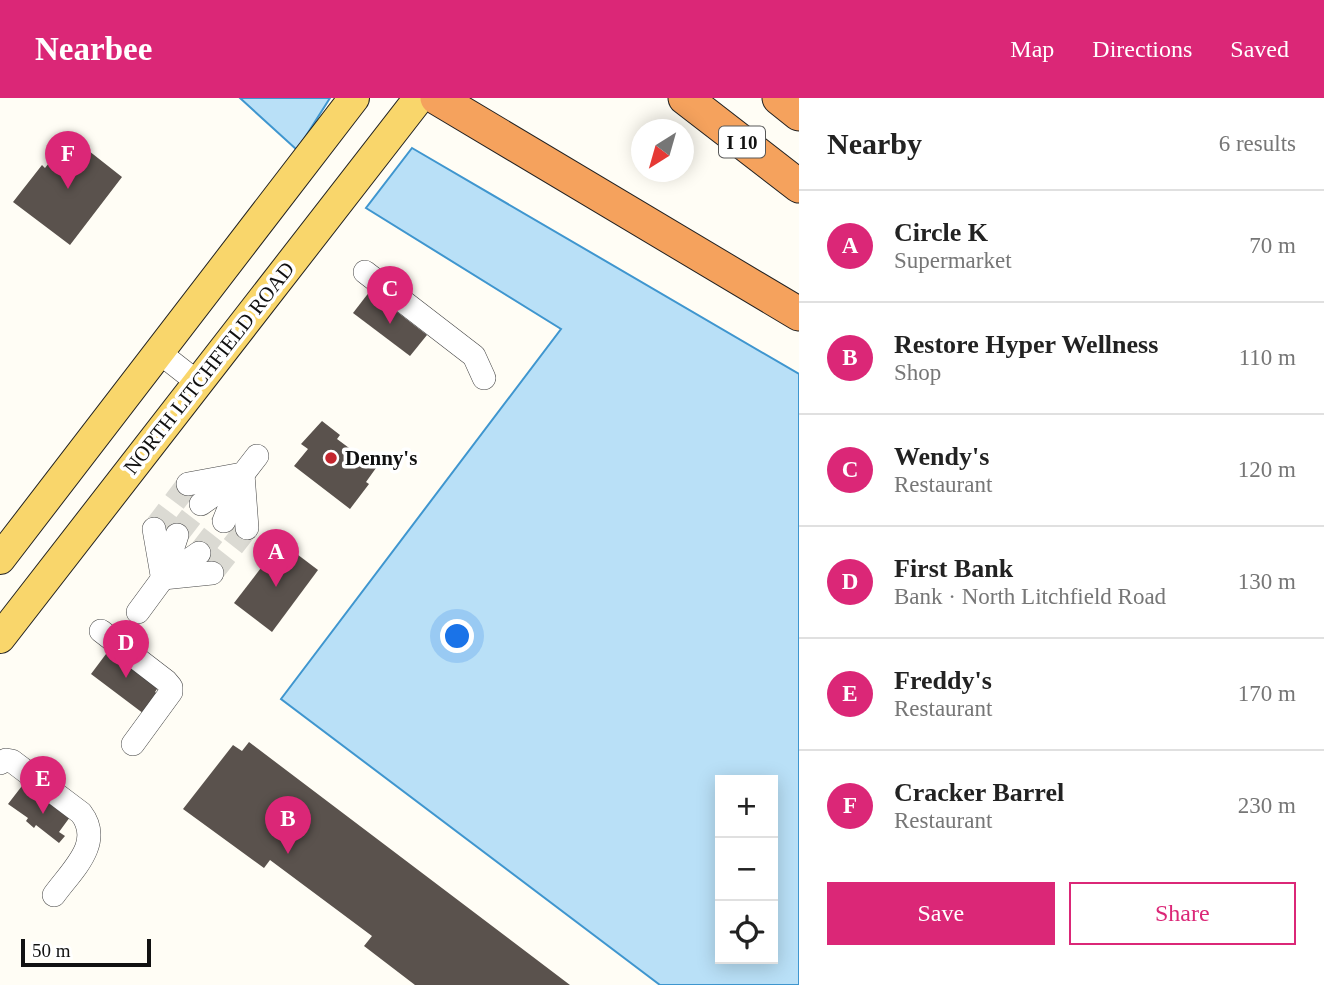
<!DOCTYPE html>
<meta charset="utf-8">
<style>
body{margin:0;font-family:Georgia,serif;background:#f6f6f6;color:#222}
.controls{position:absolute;right:21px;bottom:21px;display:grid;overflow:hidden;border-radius:0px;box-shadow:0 4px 18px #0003}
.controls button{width:63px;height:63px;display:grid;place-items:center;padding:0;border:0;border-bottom:2px solid #e0e0e0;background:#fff;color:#222;font:35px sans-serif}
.compass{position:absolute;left:631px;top:21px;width:63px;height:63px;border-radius:50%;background:#fff;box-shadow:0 4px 18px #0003;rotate:217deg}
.scale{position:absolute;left:21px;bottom:18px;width:130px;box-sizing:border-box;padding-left:7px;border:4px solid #111;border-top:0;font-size:19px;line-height:24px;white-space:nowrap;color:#111;-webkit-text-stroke:5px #fff;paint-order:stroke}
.you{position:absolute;left:458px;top:539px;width:24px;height:24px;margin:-18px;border:5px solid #fff;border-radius:50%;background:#1a73e8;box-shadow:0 0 0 10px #1a73e833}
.badge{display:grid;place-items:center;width:46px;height:46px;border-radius:50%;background:#db2777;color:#fff;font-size:23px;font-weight:700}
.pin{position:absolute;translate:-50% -58px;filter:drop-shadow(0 2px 4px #0008)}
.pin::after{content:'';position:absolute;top:37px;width:24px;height:21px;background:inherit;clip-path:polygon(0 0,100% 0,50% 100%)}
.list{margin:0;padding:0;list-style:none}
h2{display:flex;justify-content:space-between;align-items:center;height:91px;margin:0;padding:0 28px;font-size:30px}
h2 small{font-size:23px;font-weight:400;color:#767676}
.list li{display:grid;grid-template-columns:46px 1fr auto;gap:21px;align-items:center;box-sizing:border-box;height:112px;padding:0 28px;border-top:2px solid #e0e0e0}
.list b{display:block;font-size:26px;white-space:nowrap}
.list p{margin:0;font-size:23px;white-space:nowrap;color:#767676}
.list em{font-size:23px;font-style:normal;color:#767676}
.actions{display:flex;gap:14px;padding:21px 28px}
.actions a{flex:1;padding:16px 0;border:2px solid #db2777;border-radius:0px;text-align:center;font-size:24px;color:#db2777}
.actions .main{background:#db2777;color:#fff}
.icon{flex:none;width:38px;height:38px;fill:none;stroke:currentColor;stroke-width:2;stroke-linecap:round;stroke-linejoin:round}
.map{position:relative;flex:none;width:799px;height:887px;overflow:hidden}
header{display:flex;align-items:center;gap:42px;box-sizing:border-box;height:98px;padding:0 35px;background:#db2777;color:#fff}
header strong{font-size:33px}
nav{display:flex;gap:38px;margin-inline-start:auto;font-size:24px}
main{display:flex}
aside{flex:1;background:#fff}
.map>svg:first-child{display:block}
.water{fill:#b9e0f7;stroke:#3f96cf;stroke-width:2;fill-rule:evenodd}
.building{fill:#5a524d}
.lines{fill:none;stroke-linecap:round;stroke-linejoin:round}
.minor-tunnel{stroke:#dbdad3;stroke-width:23;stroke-dasharray:23 11;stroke-linecap:butt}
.minor-casing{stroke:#444;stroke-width:24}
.major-casing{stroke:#222;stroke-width:32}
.highway-casing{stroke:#222;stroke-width:35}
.minor{stroke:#fff;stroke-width:23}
.major{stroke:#f9d66b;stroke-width:30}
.highway{stroke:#f5a25d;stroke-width:33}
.poi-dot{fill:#c4262e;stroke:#fff;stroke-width:2.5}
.labels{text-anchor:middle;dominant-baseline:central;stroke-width:7;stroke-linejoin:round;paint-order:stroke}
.shield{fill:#fff;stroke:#585858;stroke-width:2}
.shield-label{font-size:19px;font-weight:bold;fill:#111}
.street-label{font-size:21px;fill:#111;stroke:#fff}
.poi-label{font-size:21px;font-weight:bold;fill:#111;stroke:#fff;text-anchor:start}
</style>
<header>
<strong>Nearbee</strong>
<nav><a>Map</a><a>Directions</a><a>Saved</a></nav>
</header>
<main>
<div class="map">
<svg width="799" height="887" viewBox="0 0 799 887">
<rect width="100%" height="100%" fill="#fffdf5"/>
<g class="water">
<path d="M240,0h90l-33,52z"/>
<path d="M412,50l387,226v611h-139l-379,-286 280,-370 -195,-121zM773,682v179h-53v-179z"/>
</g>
<g class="building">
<path d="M70,38l52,41 -52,68 -57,-43 29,-37 3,3z"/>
<path d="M370,193l57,44 -17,21 -57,-43z"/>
<path d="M322,323l18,14 -3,4 39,29 -10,14 3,2 -19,25 -56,-43 14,-17 -7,-5z"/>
<path d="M281,444l37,28 -46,62 -38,-29z"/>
<path d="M112,548l49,37 -6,9 19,15 -14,19 -69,-52z"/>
<path d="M249,644l321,243h-155l-51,-39 8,-10 -102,-76 -6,8 -81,-59 50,-64 9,6z"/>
<path d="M25,684l45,35 -11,15 6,4 -6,7 -23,-18 -2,3 -8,-7 2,-3 -20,-14z"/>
</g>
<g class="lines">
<g class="minor-tunnel">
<path d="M154,431l34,-45"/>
<path d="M177,437l24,-31"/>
<path d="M199,455l25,-32"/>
<path d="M212,475l35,-45"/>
</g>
<g class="minor-casing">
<g id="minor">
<path d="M365,174l109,84 10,22"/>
<path d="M160,255l37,29"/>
<path d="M188,386l49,-9"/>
<path d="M201,406l42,-30 4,54"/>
<path d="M224,423l19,-47 14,-18"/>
<path d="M154,431l8,46"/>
<path d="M177,437l-14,43 49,-5"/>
<path d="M138,514l25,-34 36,-25"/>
<path d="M101,533l65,50 5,6v5l-38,52"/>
<path d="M0,665l6,-3 6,1 69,52c23,30 -9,57 -27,82"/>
</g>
</g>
<g class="major-casing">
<g id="major">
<path d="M0,461l354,-461"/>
<path d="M0,540l419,-540"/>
</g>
</g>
<g class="highway-casing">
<g id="highway">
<path d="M437,0l362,216"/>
<path d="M685,0l114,88"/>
<path d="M779,0l20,16"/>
</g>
</g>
<use href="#minor" class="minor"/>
<use href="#major" class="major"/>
<use href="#highway" class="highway"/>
</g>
<circle class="poi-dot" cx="331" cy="360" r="7"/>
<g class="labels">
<rect class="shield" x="719" y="28.5" width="46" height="31" rx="5"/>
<g class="shield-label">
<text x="742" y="44">I 10</text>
</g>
<g class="street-label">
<text transform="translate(209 270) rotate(-52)">NORTH LITCHFIELD ROAD</text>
</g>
<g class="poi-label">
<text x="345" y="360">Denny's</text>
</g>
</g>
</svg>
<div class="controls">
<button>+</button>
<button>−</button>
<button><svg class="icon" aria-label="locate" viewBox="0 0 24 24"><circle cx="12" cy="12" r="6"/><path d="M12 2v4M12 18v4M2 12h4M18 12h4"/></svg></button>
</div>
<svg class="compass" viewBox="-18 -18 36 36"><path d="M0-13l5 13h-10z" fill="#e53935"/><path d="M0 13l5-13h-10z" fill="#767676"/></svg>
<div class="scale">50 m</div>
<div class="you"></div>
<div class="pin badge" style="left:276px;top:489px">A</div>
<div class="pin badge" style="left:288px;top:756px">B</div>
<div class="pin badge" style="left:390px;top:226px">C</div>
<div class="pin badge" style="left:126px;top:580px">D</div>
<div class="pin badge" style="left:43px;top:716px">E</div>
<div class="pin badge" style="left:68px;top:91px">F</div>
</div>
<aside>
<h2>Nearby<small>6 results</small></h2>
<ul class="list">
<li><span class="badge">A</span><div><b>Circle K</b><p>Supermarket</p></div><em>70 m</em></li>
<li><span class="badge">B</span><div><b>Restore Hyper Wellness</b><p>Shop</p></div><em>110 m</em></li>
<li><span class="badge">C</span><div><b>Wendy's</b><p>Restaurant</p></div><em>120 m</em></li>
<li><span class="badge">D</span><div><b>First Bank</b><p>Bank · North Litchfield Road</p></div><em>130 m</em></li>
<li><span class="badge">E</span><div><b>Freddy's</b><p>Restaurant</p></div><em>170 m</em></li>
<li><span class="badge">F</span><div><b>Cracker Barrel</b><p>Restaurant</p></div><em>230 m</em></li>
</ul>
<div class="actions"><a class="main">Save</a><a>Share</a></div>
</aside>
</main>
